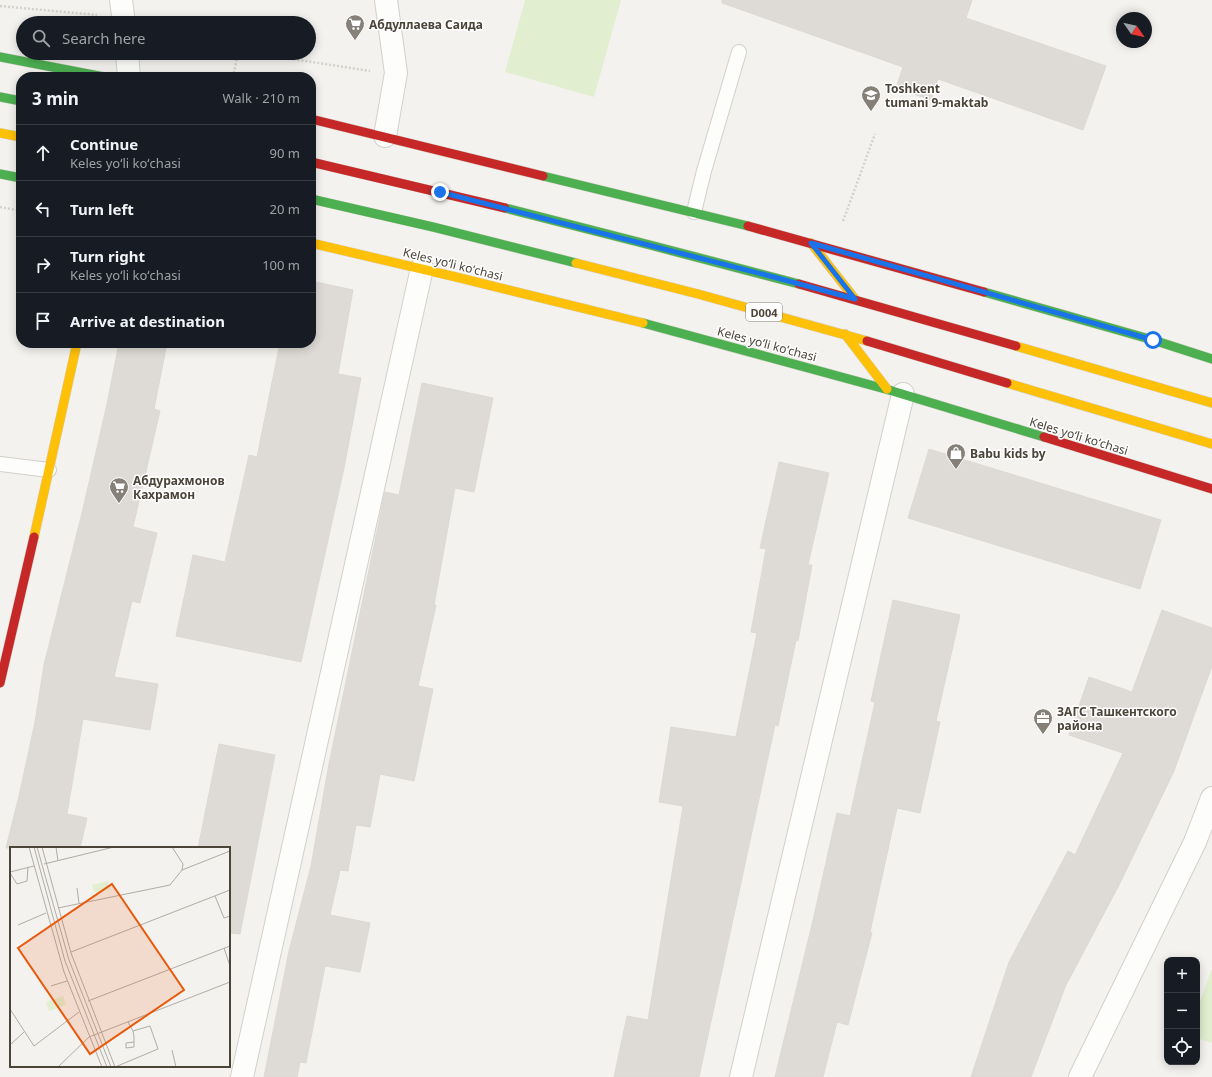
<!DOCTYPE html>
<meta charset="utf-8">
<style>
body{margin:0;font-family:"Noto Sans",sans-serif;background:#242831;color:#f1f3f6}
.controls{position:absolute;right:12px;bottom:12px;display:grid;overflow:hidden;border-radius:8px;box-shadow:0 2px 10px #0003}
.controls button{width:36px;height:36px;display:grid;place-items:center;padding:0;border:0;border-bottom:1px solid #363941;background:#171b24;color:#f1f3f6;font:20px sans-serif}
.compass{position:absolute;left:1116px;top:12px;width:36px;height:36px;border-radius:50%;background:#171b24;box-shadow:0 2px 10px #0003;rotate:124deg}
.stop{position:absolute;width:12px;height:12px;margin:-9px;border:3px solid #1a73e8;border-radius:50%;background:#fff}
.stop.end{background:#1a73e8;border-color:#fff;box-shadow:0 1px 4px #0008}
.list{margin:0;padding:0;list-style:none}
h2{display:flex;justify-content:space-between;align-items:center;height:52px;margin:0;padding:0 16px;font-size:17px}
h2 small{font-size:13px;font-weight:400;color:#9ea1a6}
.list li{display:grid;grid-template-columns:26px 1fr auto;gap:12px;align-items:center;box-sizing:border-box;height:56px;padding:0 16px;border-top:1px solid #363941}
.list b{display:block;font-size:15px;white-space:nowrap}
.list p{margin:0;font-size:13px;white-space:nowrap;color:#9ea1a6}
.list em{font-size:13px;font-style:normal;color:#9ea1a6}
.icon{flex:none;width:22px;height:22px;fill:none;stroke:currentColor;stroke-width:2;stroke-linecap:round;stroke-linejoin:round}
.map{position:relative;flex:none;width:1212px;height:1077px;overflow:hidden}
.search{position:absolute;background:#171b24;box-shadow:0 2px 10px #0003;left:16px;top:16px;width:300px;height:44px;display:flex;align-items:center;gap:10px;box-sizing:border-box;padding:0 14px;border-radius:22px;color:#9ea1a6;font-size:15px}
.panel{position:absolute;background:#171b24;box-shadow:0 2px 10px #0003;left:16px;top:72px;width:300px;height:276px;border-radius:16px}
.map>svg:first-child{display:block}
.green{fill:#e1eecf}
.building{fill:#dedbd6;stroke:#dcd9d4}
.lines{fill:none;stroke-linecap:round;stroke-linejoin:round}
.lane-casing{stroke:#d2d0cb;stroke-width:16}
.street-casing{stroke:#d2d0cb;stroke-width:24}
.fast-casing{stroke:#d3cfc5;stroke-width:10}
.slow-casing{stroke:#d3cfc5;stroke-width:10}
.jam-casing{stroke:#d3cfc5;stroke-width:10}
.path{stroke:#d3d2cc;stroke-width:2.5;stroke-dasharray:2 2;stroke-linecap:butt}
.lane{stroke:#fdfdfc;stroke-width:14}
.street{stroke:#fdfdfc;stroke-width:22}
.fast{stroke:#4caf50;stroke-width:9}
.slow{stroke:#ffc107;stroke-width:9}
.jam{stroke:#c62828;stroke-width:9}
.route{stroke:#1a73e8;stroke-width:5}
.labels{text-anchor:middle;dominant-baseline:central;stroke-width:3;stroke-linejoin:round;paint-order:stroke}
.shield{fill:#fff;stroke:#817c74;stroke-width:1}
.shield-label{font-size:11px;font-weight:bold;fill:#4b4439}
.poi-label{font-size:12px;font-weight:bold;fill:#4b4439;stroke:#fff;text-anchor:start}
.street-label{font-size:12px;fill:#4b4439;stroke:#fff}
.inset-road{fill:none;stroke:#b0aca6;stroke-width:1}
.view{fill:#e8590c;fill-opacity:0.15;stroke:#e8590c;stroke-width:2}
.inset-edge{fill:none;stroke:#4b4439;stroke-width:2}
</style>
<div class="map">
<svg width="1212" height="1077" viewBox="0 0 1212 1077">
<rect width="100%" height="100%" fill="#f4f2ee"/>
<g class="green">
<path d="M525,0h96l-27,97 -89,-25z"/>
<path d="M1212,968v75l-15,-5v-28z"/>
</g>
<g class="building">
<path d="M722,0h250l-6,18 140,48 -23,64 -145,-51 -7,21 -35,-12 7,-21 -181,-64z"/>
<path d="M311,281l42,9 -15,84 23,4 -17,90 -43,194 -125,-26 17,-81 32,7 24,-107 8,2 23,-114h31z"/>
<path d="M119,343h48l-13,66 6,2 -27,116 24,6 -17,70 -8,-2 -18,76 44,7 -8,46 -67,-11 -16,95 20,4 -7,30h-74l13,-52 16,-74 9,-57 38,-152 25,-109z"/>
<path d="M422,383l71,15 -19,94 -19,-4 -21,117h2l-18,81 15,3 -19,92 -34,-7 -10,53 -14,-2 -8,46 -8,-1 -10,45 40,8 -10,49 -35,-6 -19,97 -6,-1 -3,15h-33l25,-126 22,-85 18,-102 56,-272 14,3z"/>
<path d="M929,449l232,71 -21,69 -232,-71z"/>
<path d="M779,462l50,11 -21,92h4l-14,76 -2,-1 -18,86 -3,-1 -76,352h-85l13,-61 21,4 35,-214 -24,-4 12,-75 65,10 21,-104 -6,-1 15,-83 -6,-1z"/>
<path d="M893,600l67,15 -24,106 4,1 -20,91 -23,-5 -27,124 2,1 -24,92 -11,-3 -14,55h-48l39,-161 23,-103 13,3 25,-114 -4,-1z"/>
<path d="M1162,610l50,18v38l-38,105 -55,114 -53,100 -35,92h-60l38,-115 59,-111 7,4 48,-102 -54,-18 20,-58 43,15z"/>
<path d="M219,744l56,11 -35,179 -11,-1v-85h-31z"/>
</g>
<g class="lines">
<g class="lane-casing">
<g id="lane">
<path d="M694,212l10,-41 35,-119"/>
<path d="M0,464l49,6"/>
</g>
</g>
<g class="street-casing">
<g id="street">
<path d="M121,0l3,23"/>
<path d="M127,53l2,24"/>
<path d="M385,136l11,-63 -10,-73"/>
<path d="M242,1077l180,-809"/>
<path d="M741,1077l162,-683"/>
<path d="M1080,1077l115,-235 17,-44"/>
</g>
</g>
<g class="fast-casing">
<g id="fast">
<path d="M0,57l104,20"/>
<path d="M0,97l21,4"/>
<path d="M0,174l21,4"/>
<path d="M543,176l205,50"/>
<path d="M311,199l122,28 143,36"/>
<path d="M505,208l145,37 149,39"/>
<path d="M984,292l169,48 59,19"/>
<path d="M643,323l246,67 155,47"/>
</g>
</g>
<g class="slow-casing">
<g id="slow">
<path d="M0,133l21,4"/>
<path d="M311,243l145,34 187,46"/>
<path d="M811,243l44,56"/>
<path d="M576,263l122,31 169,47"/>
<path d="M845,334l42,55"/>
<path d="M1016,346l196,57"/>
<path d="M1007,383l205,61"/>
<path d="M34,537l43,-194"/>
</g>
</g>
<g class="jam-casing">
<g id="jam">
<path d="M311,119l232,57"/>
<path d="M311,162l194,46"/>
<path d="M748,226l236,66"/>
<path d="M799,284l217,62"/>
<path d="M867,341l140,42"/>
<path d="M1044,437l168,52"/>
<path d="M0,683l34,-146"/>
</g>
</g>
<g class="path">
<path d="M0,6l97,9"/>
<path d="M254,53l116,18"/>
<path d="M233,77l5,-24"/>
<path d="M0,207l21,4"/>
<path d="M843,221l32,-87"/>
</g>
<use href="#lane" class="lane"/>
<use href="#street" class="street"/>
<use href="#fast" class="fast"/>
<use href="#slow" class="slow"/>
<use href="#jam" class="jam"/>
</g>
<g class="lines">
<path class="route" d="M440,192l330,84 85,23 -44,-56 342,97"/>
</g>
<defs>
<g id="supermarket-pin" transform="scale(1)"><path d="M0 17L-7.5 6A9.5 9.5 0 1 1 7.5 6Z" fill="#868178" stroke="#fff"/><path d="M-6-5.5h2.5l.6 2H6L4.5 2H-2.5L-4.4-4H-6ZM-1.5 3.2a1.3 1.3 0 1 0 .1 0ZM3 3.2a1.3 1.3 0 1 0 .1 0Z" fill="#fff"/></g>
<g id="school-pin" transform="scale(1)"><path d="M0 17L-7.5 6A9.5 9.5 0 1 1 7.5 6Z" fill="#868178" stroke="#fff"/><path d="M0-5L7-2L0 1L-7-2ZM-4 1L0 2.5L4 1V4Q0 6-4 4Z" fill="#fff"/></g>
<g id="shop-pin" transform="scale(1)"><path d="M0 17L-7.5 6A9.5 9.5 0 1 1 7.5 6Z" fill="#868178" stroke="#fff"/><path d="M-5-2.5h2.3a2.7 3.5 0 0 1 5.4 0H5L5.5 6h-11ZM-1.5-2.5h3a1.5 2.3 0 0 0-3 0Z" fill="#fff"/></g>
<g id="office-pin" transform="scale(1)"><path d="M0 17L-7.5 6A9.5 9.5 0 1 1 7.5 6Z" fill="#868178" stroke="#fff"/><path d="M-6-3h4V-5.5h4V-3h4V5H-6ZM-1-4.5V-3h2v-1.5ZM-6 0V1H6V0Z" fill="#fff"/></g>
</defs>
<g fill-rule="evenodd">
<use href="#supermarket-pin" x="355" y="24"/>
<use href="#school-pin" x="871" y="95"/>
<use href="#shop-pin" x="956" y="453"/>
<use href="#supermarket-pin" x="119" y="487"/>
<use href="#office-pin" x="1043" y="718"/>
</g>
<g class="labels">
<rect class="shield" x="746" y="303" width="36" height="18" rx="3"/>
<g class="shield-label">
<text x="764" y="312">D004</text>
</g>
<g class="poi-label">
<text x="369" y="24">Абдуллаева Саида</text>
<text x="885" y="88">Toshkent<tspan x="885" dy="14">tumani 9-maktab</tspan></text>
<text x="970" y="453">Babu kids by</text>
<text x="133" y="480">Абдурахмонов<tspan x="133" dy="14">Кахрамон</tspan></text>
<text x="1057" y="711">ЗАГС Ташкентского<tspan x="1057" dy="14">района</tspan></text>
</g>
<g class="street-label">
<text transform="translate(453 264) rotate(14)">Keles yoʻli koʻchasi</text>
<text transform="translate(767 344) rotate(15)">Keles yoʻli koʻchasi</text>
<text transform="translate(1079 436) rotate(17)">Keles yoʻli koʻchasi</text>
</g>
</g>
<g transform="translate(10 847)">
<rect width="220" height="220" fill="#f4f2ee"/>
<path d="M98,34l2,8 -16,4 -2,-8zM53,149l3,9 -17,6 -3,-9z" fill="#e1eecf"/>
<path class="inset-road" d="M19,0l35,125 38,95M24,0l31,114 42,106M27,0l32,113 42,107M32,0l29,106 44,114M46,0l2,14M34,17l70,-17M172,23l48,-19M0,25l24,-6M0,26l7,11 10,-3 1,-14M67,41l2,15M205,49l9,22 6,-2M48,61l112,-23 12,-15 1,-6 -11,-17M8,78l28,-12M214,101l6,18M61,105l159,-62M41,139l16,-5M78,154l142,-55M0,162l24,37 45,-34M123,184l1,6v10l-8,1v-5l8,-1M0,198l14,-13M162,203l4,17M48,220l31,-30 141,-55M105,220l43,-18 -8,-23 -17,5 -5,-9"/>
<path class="view" d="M102,37l72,106 -94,64 -72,-106z"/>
<rect width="220" height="220" class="inset-edge"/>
</g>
</svg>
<div class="controls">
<button>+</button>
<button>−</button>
<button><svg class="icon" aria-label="locate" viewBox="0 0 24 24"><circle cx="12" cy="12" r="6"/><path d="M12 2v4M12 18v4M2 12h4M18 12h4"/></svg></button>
</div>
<svg class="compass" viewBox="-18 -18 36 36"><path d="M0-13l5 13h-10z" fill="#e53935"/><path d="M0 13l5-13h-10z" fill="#9ea1a6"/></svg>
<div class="stop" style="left:1153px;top:340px"></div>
<div class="stop end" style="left:440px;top:192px"></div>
<div class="search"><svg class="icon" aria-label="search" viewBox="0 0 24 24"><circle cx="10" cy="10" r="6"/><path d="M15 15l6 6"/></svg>Search here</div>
<section class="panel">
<h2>3 min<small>Walk · 210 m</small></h2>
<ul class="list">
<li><svg class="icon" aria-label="ahead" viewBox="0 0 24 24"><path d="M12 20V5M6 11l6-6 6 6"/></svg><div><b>Continue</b><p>Keles yoʻli koʻchasi</p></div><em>90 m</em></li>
<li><svg class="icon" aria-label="left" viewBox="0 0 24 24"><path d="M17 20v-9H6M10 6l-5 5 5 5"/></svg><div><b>Turn left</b></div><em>20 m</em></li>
<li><svg class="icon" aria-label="right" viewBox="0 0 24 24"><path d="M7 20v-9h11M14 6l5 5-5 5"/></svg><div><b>Turn right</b><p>Keles yoʻli koʻchasi</p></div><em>100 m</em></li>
<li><svg class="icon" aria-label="arrive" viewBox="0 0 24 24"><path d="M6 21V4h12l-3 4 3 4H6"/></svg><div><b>Arrive at destination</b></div></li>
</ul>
</section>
</div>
